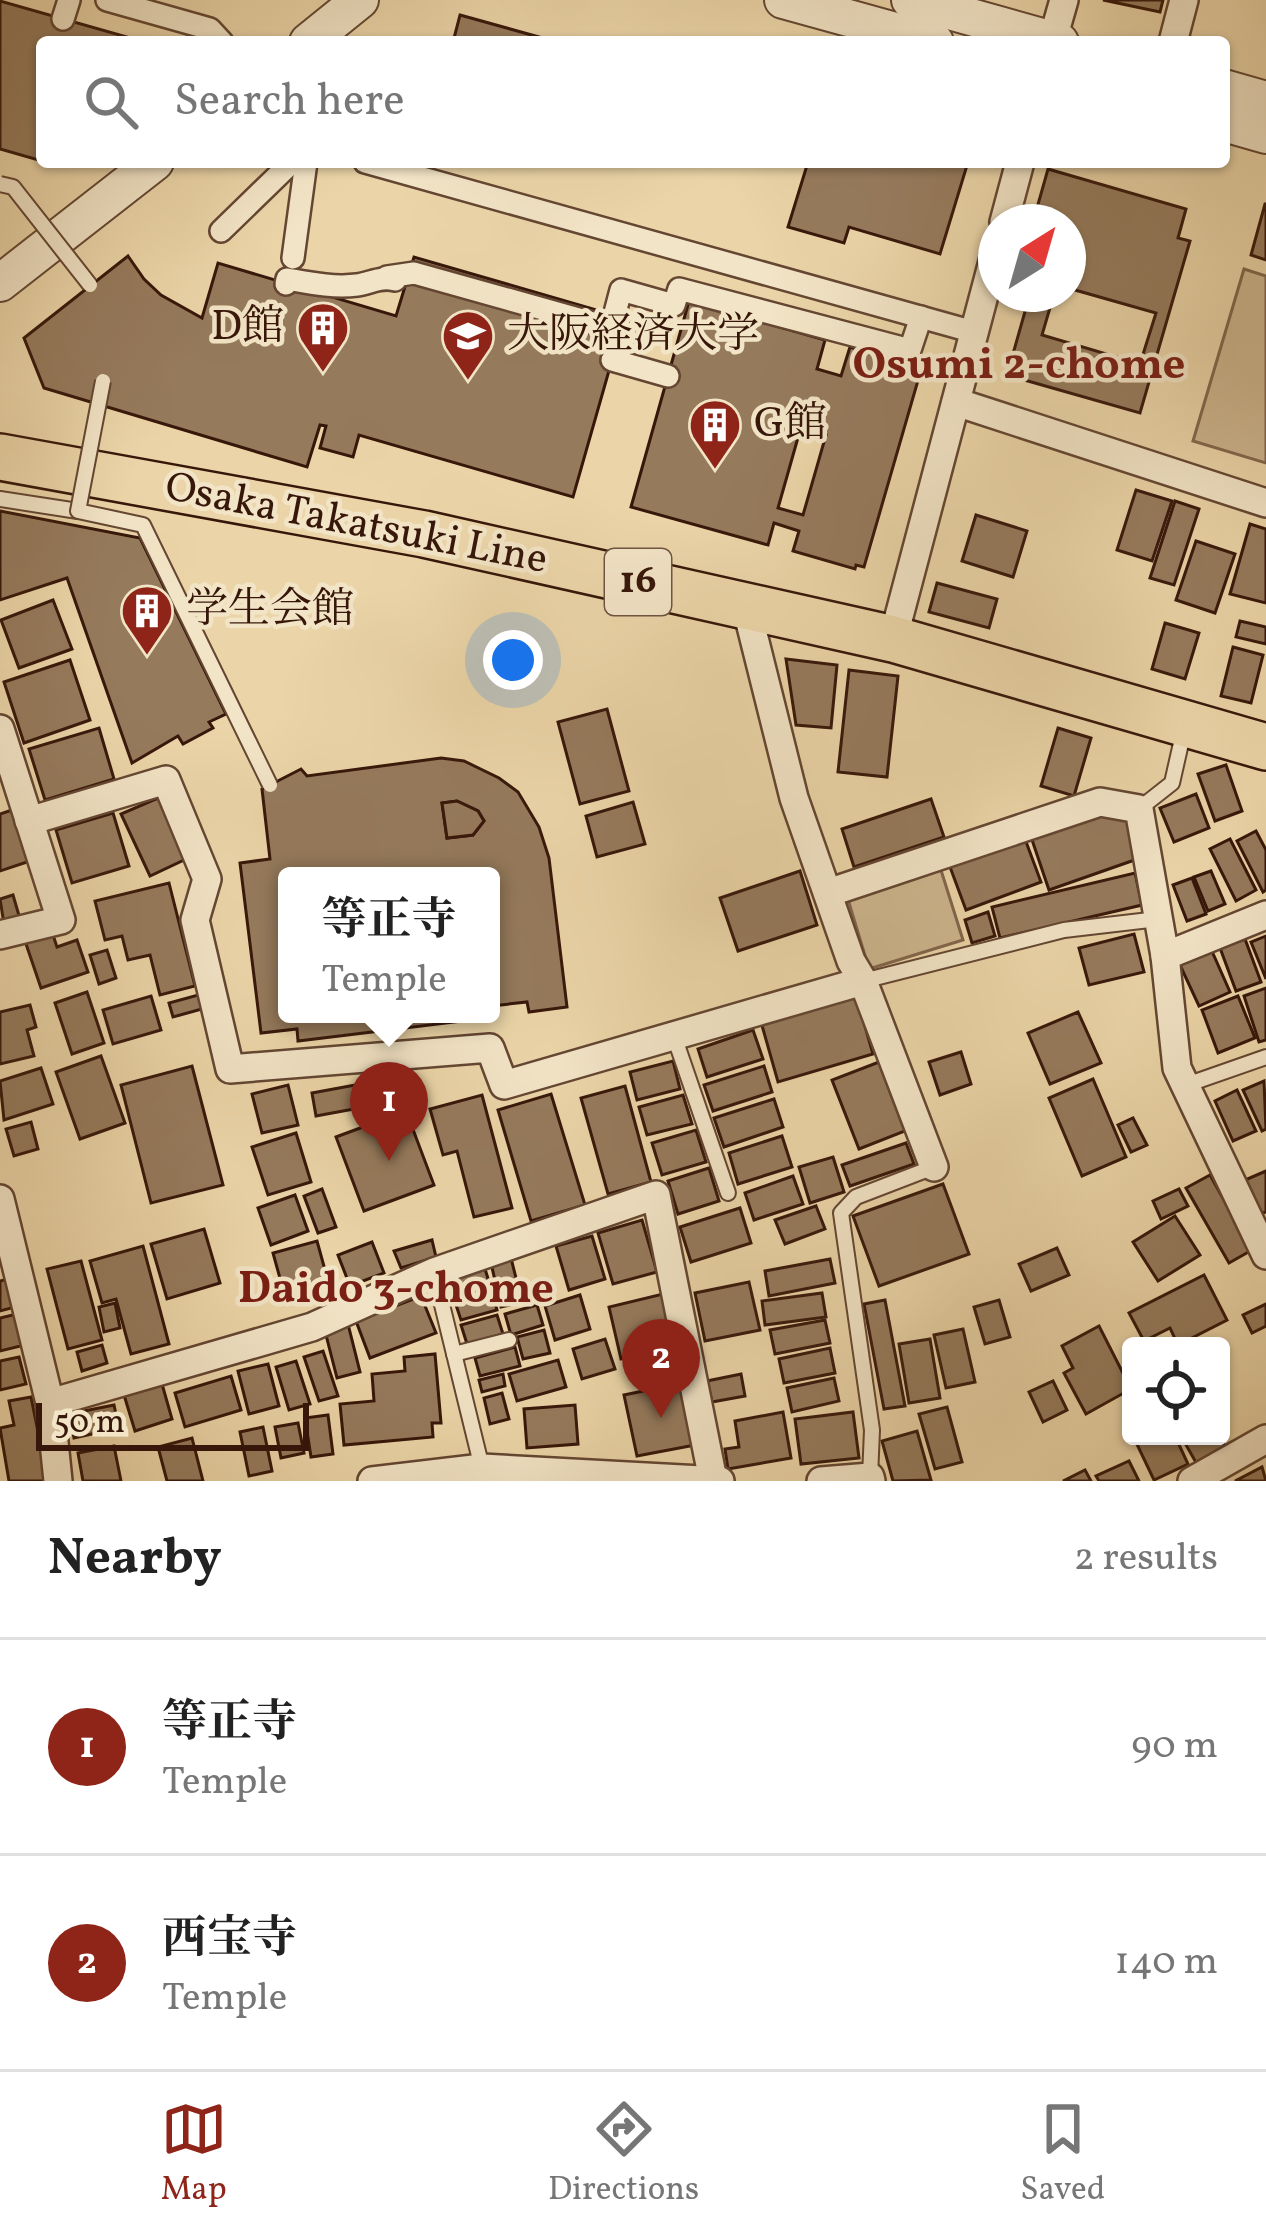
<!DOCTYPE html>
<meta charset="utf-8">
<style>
body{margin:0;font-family:Vollkorn,"Noto Serif JP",serif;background:#f2f2f2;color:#222}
.controls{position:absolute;right:36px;bottom:36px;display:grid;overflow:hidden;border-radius:12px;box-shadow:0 3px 9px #0004}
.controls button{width:108px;height:108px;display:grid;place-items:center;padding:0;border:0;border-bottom:3px solid #e0e0e0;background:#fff;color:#222;font:60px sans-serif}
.compass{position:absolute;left:978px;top:204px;width:108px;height:108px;border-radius:50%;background:#fff;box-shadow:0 3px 9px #0004;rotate:37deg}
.scale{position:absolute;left:36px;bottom:30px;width:273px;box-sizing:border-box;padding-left:12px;border:6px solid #37170a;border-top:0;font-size:33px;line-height:42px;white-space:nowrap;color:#37170a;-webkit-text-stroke:9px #f2e4c6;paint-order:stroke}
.you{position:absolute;left:513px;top:660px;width:42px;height:42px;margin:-30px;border:9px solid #fff;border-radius:50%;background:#1a73e8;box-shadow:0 0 0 18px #1a73e833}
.badge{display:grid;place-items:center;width:78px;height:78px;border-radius:50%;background:#8f2418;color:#fff;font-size:39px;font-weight:700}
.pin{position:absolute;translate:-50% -99px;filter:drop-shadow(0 3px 6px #0008)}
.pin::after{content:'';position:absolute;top:63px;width:42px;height:36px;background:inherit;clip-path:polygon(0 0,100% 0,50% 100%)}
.popup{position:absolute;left:278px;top:867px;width:222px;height:156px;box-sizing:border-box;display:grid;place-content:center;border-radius:12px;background:#fff;filter:drop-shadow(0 3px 9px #0005);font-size:39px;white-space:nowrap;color:#767676}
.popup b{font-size:45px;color:#222}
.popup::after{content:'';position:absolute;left:50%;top:100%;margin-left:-24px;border:24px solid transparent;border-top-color:#fff}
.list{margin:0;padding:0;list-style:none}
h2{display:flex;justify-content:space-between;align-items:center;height:156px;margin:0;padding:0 48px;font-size:51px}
h2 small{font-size:39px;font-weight:400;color:#767676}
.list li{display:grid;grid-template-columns:78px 1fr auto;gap:36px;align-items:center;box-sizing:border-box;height:216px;padding:0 48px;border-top:3px solid #e0e0e0}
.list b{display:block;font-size:45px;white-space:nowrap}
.list p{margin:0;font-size:39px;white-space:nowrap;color:#767676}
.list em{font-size:39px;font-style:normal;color:#767676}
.icon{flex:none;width:66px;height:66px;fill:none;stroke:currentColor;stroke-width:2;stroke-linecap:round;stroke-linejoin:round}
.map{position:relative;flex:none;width:1266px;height:1481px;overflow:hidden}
.search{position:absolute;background:#fff;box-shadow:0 3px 9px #0004;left:36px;right:36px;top:36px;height:132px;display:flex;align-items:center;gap:30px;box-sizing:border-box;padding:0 42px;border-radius:12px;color:#767676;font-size:45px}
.sheet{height:588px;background:#fff}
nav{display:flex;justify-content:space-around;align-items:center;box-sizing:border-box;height:168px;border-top:3px solid #e0e0e0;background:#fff;font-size:33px;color:#767676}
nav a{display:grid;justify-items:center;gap:6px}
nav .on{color:#8f2418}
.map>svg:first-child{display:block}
.green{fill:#ccb58d;stroke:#82664c;stroke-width:3}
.building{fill:#957a5c;stroke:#37170a;stroke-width:3;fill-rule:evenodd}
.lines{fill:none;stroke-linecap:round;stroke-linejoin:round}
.service-casing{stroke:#644632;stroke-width:18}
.pedestrian-casing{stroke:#644632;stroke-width:26}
.minor-casing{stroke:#644632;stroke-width:32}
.tertiary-casing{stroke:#644632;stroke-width:40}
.primary-casing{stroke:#37170a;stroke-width:50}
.service{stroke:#f2e4c6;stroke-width:14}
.pedestrian{stroke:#f2e4c6;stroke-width:21}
.minor{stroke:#f2e4c6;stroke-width:27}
.tertiary{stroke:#f2e4c6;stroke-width:36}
.primary{stroke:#ebd5a8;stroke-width:45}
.service-bridge-casing{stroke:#644632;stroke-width:18;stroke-linecap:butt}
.service-bridge{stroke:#f2e4c6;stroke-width:14}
.labels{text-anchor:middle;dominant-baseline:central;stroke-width:9;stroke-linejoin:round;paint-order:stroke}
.shield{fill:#f2e4c6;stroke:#6f5442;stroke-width:3}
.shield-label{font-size:39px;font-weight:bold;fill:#37170a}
.poi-label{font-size:42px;fill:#37170a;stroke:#f2e4c6;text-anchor:start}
.street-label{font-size:42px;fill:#37170a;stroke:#f2e4c6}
.neighbourhood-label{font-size:45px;font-weight:bold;fill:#7a1f14;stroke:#f2e4c6}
</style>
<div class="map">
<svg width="1266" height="1481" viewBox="0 0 1266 1481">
<rect width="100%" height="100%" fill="#ebd5a8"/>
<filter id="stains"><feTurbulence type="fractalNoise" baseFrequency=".00167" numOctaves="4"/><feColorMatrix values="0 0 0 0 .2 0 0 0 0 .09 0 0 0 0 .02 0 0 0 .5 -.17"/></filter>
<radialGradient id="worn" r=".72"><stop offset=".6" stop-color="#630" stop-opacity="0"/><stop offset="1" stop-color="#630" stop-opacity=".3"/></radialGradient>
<g class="green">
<path d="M1244,269l22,7v187l-73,-22z"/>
<path d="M940,867l23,73 -94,29 -22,-73z"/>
</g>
<g class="building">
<path d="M1103,0h60l-3,12z"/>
<path d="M0,1l127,36 -1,5h-84v119l-42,-12z"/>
<path d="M460,15l97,27h-104z"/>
<path d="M808,162h160l-28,92 -91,-27 -5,16 -56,-16z"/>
<path d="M1048,169l138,40 -8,29 12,3 -50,172 -133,-38 23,-81h24l-12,41 98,29 16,-51 -88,-25v-66h-35z"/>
<path d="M1265,204h1v56l-15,-5z"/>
<path d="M128,256l16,23 17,16 41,23 16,-55 178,53 18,-59 210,61 -51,179 -214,-62 -6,22 -33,-9 6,-22 -6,-1 -13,42 -263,-79 -20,-50z"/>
<path d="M689,301l136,39 -8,29 24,7 9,-29 71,23 -57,197 -8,-2 -1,4 -62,-18 6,-20 -25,-8 -6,22 -137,-38zM801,427l25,8 -23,80 -25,-7z"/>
<path d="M1136,490l36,11 -20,60 -35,-11z"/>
<path d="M1175,501l24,8 -25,76 -24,-7z"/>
<path d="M0,511l140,27 86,176 -17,8 4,6 -30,16 -5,-8 -46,27 -65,-185 -67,22z"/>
<path d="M976,515l51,16 -14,46 -51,-16z"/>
<path d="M1250,524l16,5v74l-36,-9z"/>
<path d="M1196,541l39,13 -20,59 -39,-13z"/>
<path d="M937,583l60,16 -8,29 -60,-16z"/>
<path d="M53,600l19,49 -53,19 -18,-48z"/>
<path d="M1240,621l26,6v17l-30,-7z"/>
<path d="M1165,623l34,10 -14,46 -33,-10z"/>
<path d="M1233,647l30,8 -12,48 -30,-7z"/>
<path d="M786,659l51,6 -6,63 -35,-3z"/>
<path d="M70,660l20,60 -66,23 -20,-61z"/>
<path d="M849,670l49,6 -11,101 -49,-5z"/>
<path d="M607,709l22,82 -49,13 -22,-82z"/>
<path d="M99,728l15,51 -69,21 -16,-51z"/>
<path d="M1058,728l33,10 -17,58 -33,-10z"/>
<path d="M441,758l23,3 35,17 19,14 21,35 10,31 18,149 -38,5 -2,-10 -36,4v-130h-204v138h184v6l-173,21 -1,-12 -36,4 -21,-170 30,-4 -8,-70 39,-20 6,7zM457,801l21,10 6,10 -11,14 -26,3 -5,-35z"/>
<path d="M1226,765l16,46 -27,10 -17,-47z"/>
<path d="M1196,794l13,34 -35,14 -14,-34z"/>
<path d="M158,798l28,61 -36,17 -29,-62z"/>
<path d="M931,799l13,38 -90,30 -12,-38z"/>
<path d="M457,801l21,10 6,10 -11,14 -26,3 -5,-35z"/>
<path d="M633,802l12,42 -48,13 -11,-41z"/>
<path d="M12,810l18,51 -30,10v-57z"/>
<path d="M1096,812l33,5 14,40 -94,33 -19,-56z"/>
<path d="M113,813l16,53 -57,17 -16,-53z"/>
<path d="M1256,831l10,19v40l-3,2 -26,-51z"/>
<path d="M1025,839l16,43 -75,28 -16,-43z"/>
<path d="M1230,839l26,51 -20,11 -26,-52z"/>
<path d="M800,871l17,54 -79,26 -18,-53z"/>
<path d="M1211,871l14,33 -17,7 -14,-34z"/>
<path d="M1135,873l7,32 -142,33 -8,-31z"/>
<path d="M1192,878l14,36 -19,7 -14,-36z"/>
<path d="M169,883l26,103 -35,9 -10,-40 -22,5 -6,-24 -17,4 -10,-39z"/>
<path d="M13,895l7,24 -16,5 -4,-25z"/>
<path d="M988,912l7,24 -23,7 -7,-23z"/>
<path d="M52,932l5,15 20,-7 11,32 -47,16 -16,-47z"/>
<path d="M1134,934l10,38 -55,13 -10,-37z"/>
<path d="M1266,936v43l-15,-37z"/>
<path d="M1245,939l16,43 -25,9 -16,-43z"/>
<path d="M1211,949l19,43 -31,14 -20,-43z"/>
<path d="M107,950l9,28 -17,6 -9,-29z"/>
<path d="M1266,988v52l-7,2 -15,-46z"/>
<path d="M87,992l17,51 -32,11 -17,-51z"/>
<path d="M198,995l4,14 -29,8 -4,-14z"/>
<path d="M856,995l17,59 -95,28 -17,-60z"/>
<path d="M151,996l10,34 -48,14 -10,-34z"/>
<path d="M1238,996l17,42 -37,15 -16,-43z"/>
<path d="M30,1005l6,22 -9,3 7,26 -34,8v-52z"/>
<path d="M1078,1012l23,51 -51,21 -22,-51z"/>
<path d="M753,1030l10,29 -56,18 -9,-28z"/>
<path d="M961,1052l10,32 -31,11 -11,-33z"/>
<path d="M101,1056l24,67 -45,16 -24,-67z"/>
<path d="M673,1061l7,28 -43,11 -7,-28z"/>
<path d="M879,1062l26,69 -46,18 -27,-69z"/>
<path d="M192,1066l31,119 -72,18 -30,-118z"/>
<path d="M764,1066l8,26 -59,19 -9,-26z"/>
<path d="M41,1068l12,36 -49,16 -4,-39z"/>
<path d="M1093,1079l33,78 -44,19 -33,-78z"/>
<path d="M1264,1081l2,48 -4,2 -19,-41z"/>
<path d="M366,1083l4,23 -54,10 -4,-23z"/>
<path d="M288,1085l10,40 -36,8 -10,-39z"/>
<path d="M625,1086l26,96 -43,12 -27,-96z"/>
<path d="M1237,1090l19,41 -23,10 -18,-40z"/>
<path d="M551,1094l34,111 -54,16 -33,-111z"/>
<path d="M482,1095l30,113 -38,9 -17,-66 -14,4 -13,-46z"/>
<path d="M683,1095l9,29 -45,11 -8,-28z"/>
<path d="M774,1099l9,28 -59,20 -10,-29z"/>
<path d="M406,1111l28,74 -70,26 -28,-74z"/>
<path d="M1133,1118l14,27 -16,7 -13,-27z"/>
<path d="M31,1122l7,27 -24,7 -8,-27z"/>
<path d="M696,1130l10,32 -44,13 -10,-32z"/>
<path d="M296,1133l15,49 -43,13 -16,-48z"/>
<path d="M782,1136l10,31 -54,17 -9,-31z"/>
<path d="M906,1143l8,21 -64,22 -8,-21z"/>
<path d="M833,1157l11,35 -34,11 -11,-36z"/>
<path d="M709,1168l10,33 -41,13 -10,-33z"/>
<path d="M1266,1171v41l-6,2 -15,-34z"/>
<path d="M1210,1175l42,75 -23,13 -43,-75z"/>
<path d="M793,1176l10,28 -49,16 -9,-27z"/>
<path d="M943,1184l26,70 -90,32 -26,-70z"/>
<path d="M322,1189l14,38 -18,6 -14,-37z"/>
<path d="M1179,1189l9,17 -27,13 -8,-18z"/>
<path d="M295,1195l13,36 -37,14 -13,-37z"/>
<path d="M816,1206l9,23 -40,15 -10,-24z"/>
<path d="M740,1208l11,35 -60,19 -11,-35z"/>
<path d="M1175,1216l25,39 -42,26 -25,-39z"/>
<path d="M642,1220l15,52 -44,12 -15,-51z"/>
<path d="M204,1229l16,54 -53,16 -16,-55z"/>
<path d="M592,1236l13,43 -36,11 -13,-44z"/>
<path d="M432,1240l4,17 -35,11 -7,-17z"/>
<path d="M317,1241l13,47 -44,12 -13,-47z"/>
<path d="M372,1242l12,31 -34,13 -12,-31z"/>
<path d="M143,1246l26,98 -38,10 -15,-55 -14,4 -12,-42z"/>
<path d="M1057,1248l12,27 -38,16 -12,-27z"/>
<path d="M511,1258l11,44 -21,5 -10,-44z"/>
<path d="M830,1259l5,24 -66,13 -4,-25z"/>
<path d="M81,1261l21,79 -34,9 -21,-80z"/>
<path d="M485,1269l6,19 -38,11 -6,-19z"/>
<path d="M1204,1275l23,45 -49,25 -8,-17 -26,13 -15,-28z"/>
<path d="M8,1279l7,28 -15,4v-30z"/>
<path d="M749,1282l11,48 -55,11 -10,-48z"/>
<path d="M492,1292l5,18 -36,10 -6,-18z"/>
<path d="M822,1293l4,24 -61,8 -3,-24z"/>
<path d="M663,1294l12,52 -54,13 -12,-52z"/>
<path d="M580,1295l10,34 -35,11 -10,-34z"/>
<path d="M421,1296l15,37 -66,25 -14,-37z"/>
<path d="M885,1300l20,106 -21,3 -20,-105z"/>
<path d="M999,1300l11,37 -25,7 -11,-37z"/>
<path d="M115,1303l5,25 -16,4 -5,-25z"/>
<path d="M1266,1304v22l-14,7 -9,-18z"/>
<path d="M537,1305l6,20 -32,10 -6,-21z"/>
<path d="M21,1313l8,31 -29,7v-33z"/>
<path d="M497,1315l6,19 -36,10 -6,-19z"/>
<path d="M825,1320l5,23 -55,11 -5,-24z"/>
<path d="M348,1324l12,48 -23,6 -12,-47z"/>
<path d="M1099,1326l32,63 -45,25 -22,-41 9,-5 -11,-22z"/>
<path d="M963,1329l12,53 -29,6 -12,-53z"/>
<path d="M544,1330l6,23 -27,6 -6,-22z"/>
<path d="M605,1339l10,30 -33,10 -9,-30z"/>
<path d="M930,1339l10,59 -31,5 -10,-59z"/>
<path d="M102,1345l5,18 -25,8 -5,-19z"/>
<path d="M515,1347l5,19 -40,10 -5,-18z"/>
<path d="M830,1348l5,25 -51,10 -5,-24z"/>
<path d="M323,1351l15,45 -19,5 -15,-44z"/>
<path d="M435,1354l6,69h-9l1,14 -89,8 -4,-41 34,-3 -2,-27 33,-3 -1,-14z"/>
<path d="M19,1357l7,27 -26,6v-29z"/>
<path d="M558,1360l8,27 -49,14 -8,-27z"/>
<path d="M296,1361l14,43 -21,6 -13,-43z"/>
<path d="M268,1364l11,42 -30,8 -11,-43z"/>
<path d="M503,1374l2,12 -23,6 -3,-12z"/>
<path d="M741,1374l4,22 -33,6 -5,-21z"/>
<path d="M231,1376l10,34 -56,17 -10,-34z"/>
<path d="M834,1378l5,23 -47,11 -5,-24z"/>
<path d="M1053,1381l14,29 -24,12 -14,-30z"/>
<path d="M682,1383l13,62 -58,11 -13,-61z"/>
<path d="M162,1384l10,35 -37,12 -11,-36z"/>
<path d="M502,1393l7,26 -19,5 -6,-26z"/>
<path d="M31,1397l17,84h-39l-9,-53 14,-3 -5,-24z"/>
<path d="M114,1405l5,23 -45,10 -5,-24z"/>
<path d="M575,1405l3,39 -51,4 -3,-39z"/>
<path d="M947,1407l15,55 -27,7 -16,-55z"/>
<path d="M783,1412l8,46 -63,11 -3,-20 14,-2 -4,-26z"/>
<path d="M853,1412l6,46 -58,6 -6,-45z"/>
<path d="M328,1415l5,39 -22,3 -6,-39z"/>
<path d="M298,1423l6,30 -23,5 -6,-31z"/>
<path d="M263,1427l9,44 -23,5 -9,-44z"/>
<path d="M917,1431l14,49 -38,1 -11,-40z"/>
<path d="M1133,1436h42l13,28 -34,16z"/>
<path d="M1181,1436h38l8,14 -29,16z"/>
<path d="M192,1438l11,43h-36l-9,-34z"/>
<path d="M114,1446l7,35h-38l-5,-28z"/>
<path d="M1129,1461l10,20h-40l-3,-5z"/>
<path d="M1262,1467l4,14h-31z"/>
<path d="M1085,1470l6,11h-28z"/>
</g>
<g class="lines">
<g class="service-casing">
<g id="service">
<path d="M0,499l78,12"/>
<path d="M1139,809l33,-26 12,-53"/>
<path d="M863,981l201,-51 94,-11"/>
<path d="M674,1036l54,157"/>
<path d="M1186,1085l80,-28"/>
<path d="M434,1272l48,196"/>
<path d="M454,1354l55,-14"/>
<path d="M870,1477l2,-47 -31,-217 15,-16 78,-30"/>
</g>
</g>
<g class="pedestrian-casing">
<g id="pedestrian">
<path d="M107,0l103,29 12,13"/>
<path d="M63,19l6,-19"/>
<path d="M365,162l609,170"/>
<path d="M221,231l71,-69"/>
<path d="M293,258l13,-96"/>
<path d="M387,277l27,-4 197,55 10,-38 53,15 5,-16 231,61 11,-33"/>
<path d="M286,284l1,-5c23,4 47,9 70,6 14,-2 24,-9 38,-5"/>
<path d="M611,328l14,4 -8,29"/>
<path d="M612,360l56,16"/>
</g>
</g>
<g class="minor-casing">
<g id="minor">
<path d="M1052,42l12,-42"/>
<path d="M1173,42l11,-42"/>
<path d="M1004,222l16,-60"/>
<path d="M956,402l310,101"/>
<path d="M746,606l48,192 57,163 12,20 71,186"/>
<path d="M893,639l103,-389"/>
<path d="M0,729l61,191 -61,15"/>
<path d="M29,821l137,-41 41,99 -12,41 35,149 260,-21 14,37 359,-104"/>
<path d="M828,893l272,-91 39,7 26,147 12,112 89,187"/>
<path d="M1165,956l101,-41"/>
<path d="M0,1199l50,204 8,78"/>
<path d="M50,1403l262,-76 122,-55 222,-77 57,285"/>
<path d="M372,1481l110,-13 238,13"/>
<path d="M821,1481l49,-4 1,4"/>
<path d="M1192,1481l74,-42"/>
</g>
</g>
<g class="tertiary-casing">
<g id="tertiary">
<path d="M783,0l152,42"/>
<path d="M910,0l150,42"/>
<path d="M308,42l52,-42"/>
<path d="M1224,88l42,12"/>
<path d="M1224,123l42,12"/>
<path d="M0,283l155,-121"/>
</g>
</g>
<g class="primary-casing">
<path id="primary" d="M0,457l424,77 469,105 373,108"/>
</g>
<use href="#service" class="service"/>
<use href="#pedestrian" class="pedestrian"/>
<use href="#minor" class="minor"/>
<use href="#tertiary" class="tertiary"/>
<use href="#primary" class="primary"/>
<g class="service-bridge-casing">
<g id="service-bridge">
<path d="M0,184l13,3 77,98"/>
<path d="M103,381l-25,130 65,14 127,260"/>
</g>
</g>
<use href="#service-bridge" class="service-bridge"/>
</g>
<defs>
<g id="building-pin" transform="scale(2.7)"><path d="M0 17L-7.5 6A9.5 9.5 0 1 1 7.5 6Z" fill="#8f2418" stroke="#f2e4c6"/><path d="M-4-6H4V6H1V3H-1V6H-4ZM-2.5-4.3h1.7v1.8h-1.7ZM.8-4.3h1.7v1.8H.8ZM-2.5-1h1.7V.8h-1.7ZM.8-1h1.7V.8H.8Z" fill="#fff"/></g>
<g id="university-pin" transform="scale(2.7)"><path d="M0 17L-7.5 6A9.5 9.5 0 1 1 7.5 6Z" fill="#8f2418" stroke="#f2e4c6"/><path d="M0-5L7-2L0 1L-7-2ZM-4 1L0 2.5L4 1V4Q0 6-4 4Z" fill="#fff"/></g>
</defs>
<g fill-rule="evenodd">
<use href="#building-pin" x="323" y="328"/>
<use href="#university-pin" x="468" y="336"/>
<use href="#building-pin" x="715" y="425"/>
<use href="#building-pin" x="147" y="611"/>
</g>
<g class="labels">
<rect class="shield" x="605" y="549" width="66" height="66" rx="9"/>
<g class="shield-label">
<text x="638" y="582">16</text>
</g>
<g class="poi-label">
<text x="284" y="328" text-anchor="end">D館</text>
<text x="507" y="336">大阪経済大学</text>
<text x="754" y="425">G館</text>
<text x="186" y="611">学生会館</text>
</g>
<g class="street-label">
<text transform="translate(356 525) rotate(11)">Osaka Takatsuki Line</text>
</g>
<g class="neighbourhood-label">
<text x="1019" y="366">Osumi 2-chome</text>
<text x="396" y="1290">Daido 3-chome</text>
</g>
</g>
<rect width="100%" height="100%" filter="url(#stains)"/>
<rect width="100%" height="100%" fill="url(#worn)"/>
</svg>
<div class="controls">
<button><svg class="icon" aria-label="locate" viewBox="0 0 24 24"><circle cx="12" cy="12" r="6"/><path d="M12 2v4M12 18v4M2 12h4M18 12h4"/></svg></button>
</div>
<svg class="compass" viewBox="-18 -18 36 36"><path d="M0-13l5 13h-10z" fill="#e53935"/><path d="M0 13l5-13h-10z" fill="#767676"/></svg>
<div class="scale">50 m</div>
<div class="you"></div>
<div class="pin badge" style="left:389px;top:1161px">1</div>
<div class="popup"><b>等正寺</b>Temple</div>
<div class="pin badge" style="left:661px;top:1418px">2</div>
<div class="search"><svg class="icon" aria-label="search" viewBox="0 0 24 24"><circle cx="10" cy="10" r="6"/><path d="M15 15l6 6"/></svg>Search here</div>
</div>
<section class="sheet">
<h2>Nearby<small>2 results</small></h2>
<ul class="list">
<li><span class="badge">1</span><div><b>等正寺</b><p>Temple</p></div><em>90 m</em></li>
<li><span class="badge">2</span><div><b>西宝寺</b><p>Temple</p></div><em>140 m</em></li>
</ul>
</section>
<nav>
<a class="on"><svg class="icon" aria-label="map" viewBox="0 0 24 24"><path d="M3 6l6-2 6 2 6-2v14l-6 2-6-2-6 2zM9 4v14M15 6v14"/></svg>Map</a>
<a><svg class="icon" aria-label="directions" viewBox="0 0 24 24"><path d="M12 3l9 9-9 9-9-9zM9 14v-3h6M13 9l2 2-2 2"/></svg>Directions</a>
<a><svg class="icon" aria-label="saved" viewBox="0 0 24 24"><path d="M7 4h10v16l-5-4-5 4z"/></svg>Saved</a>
</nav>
